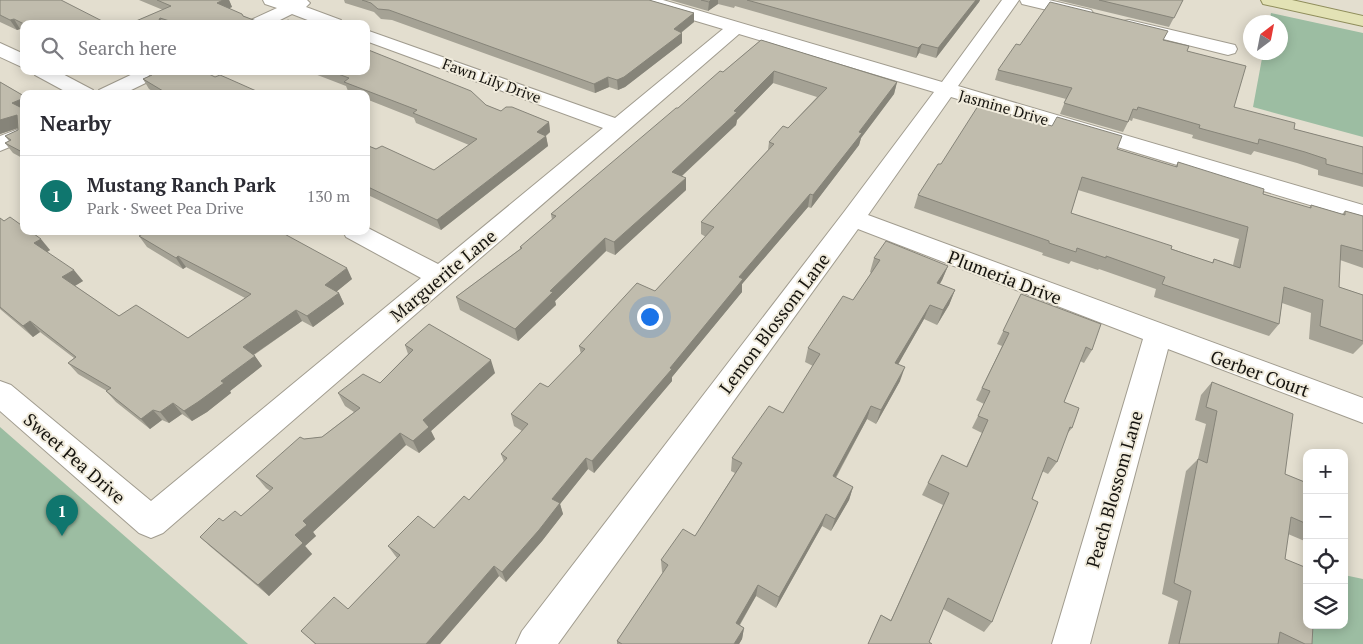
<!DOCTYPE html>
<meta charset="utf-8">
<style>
body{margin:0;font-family:"PT Serif",serif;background:#f7f7f7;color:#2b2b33}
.controls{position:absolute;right:15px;bottom:15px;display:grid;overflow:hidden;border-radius:10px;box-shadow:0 2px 12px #0003}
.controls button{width:45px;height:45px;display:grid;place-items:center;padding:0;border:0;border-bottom:1px solid #e1e1e2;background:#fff;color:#2b2b33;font:25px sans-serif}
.compass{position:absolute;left:1243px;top:15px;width:45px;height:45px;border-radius:50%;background:#fff;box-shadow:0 2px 12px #0003;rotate:32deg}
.you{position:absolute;left:649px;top:316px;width:18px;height:18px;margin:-12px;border:4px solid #fff;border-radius:50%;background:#1a73e8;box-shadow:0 0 0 8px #1a73e833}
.badge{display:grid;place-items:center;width:32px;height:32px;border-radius:50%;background:#0f766e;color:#fff;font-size:16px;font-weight:700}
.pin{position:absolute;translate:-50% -41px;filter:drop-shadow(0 1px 2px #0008)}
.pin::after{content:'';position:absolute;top:26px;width:18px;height:15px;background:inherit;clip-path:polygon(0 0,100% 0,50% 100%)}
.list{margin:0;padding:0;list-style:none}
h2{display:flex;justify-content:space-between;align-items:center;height:65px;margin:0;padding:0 20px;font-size:21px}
h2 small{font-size:16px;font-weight:400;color:#7c7c81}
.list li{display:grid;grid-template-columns:32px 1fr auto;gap:15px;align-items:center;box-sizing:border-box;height:80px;padding:0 20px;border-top:1px solid #e1e1e2}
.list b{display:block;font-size:19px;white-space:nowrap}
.list p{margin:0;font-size:16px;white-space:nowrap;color:#7c7c81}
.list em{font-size:16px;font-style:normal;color:#7c7c81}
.icon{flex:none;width:28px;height:28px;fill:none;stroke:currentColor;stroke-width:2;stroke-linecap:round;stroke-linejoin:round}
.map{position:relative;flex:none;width:1363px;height:644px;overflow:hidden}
.search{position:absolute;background:#fff;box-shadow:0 2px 12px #0003;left:20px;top:20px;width:350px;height:55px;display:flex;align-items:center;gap:12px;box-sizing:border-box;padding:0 18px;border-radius:10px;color:#7c7c81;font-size:19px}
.panel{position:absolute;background:#fff;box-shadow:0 2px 12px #0003;left:20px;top:90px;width:350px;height:145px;border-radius:10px}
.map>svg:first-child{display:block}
.green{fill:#9cbda2}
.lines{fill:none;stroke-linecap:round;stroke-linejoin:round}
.minor-casing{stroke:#a19c8f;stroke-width:2}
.major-casing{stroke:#8f8d5b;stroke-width:2}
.minor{fill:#fff;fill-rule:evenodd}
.major{fill:#e3e2b5;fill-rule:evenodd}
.wall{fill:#a5a295;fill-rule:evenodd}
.shaded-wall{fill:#868479}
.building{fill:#c0bcad;stroke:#868479;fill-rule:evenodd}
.labels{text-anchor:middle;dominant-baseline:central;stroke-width:4;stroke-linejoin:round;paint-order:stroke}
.far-street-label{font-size:15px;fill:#16140f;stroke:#f0ebdc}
.street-label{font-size:18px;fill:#16140f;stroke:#f0ebdc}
</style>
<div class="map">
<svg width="1363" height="644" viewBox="0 0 1363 644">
<rect width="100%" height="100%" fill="#e3decf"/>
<g class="green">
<path d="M1271,13l92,20v104l-110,-30 10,-54 17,-1v-30h-11z"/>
<path d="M0,427l248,217h-248z"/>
<path d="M1303,565l4,1v59h37v-50l19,4v65h-63z"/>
</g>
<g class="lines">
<g class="minor-casing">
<g id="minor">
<path d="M263,0h44l3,3 -4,4 35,13 3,4h-26l-26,-10 -20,10h-24l3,-4 26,-12 -12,-4z"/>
<path d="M637,0h26l279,82 60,-82h17l-61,86 405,119v16l-412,-124 -83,118 495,183v25l-195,-74 -78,295h-38l91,-305 -285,-110 -300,415h-42l6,-13 322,-419 90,-120 -195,-58 -576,499 -12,5 -12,-5 -139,-122v-30l11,4 140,116 270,-223 -75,-41 -3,-6h23v-4l72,37 165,-136 -237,-87v-11l249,88 108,-89 -84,-25z"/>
<path d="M1020,0h29l42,10 3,4 -3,4 -6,1 -63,-15z"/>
<path d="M1129,20l106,25 2,4 -2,4 -7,2 -105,-26 -3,-4 3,-4z"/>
<path d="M0,43l24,11v14l-24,-11z"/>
<path d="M33,71h24l36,19 3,4h-26l-35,-19z"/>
<path d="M139,71h25l-2,4 -39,19h-27l3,-4z"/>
<path d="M24,127v14l-24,10v-15z"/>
</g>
</g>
<g class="major-casing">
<path id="major" d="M1261,0h31l71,16v10l-100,-22z"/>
</g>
<use href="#minor" class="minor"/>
<use href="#major" class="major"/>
</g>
<g class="wall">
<path d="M0,0l24,24v7l-4,-2 -3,1 -17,-8z"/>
<path d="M139,0h90l3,7 -3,1 14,8 21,8h-135l34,-14z"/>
<path d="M344,0h305l45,13v9l-13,11 1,10 -57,44 -7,3 -9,-3 -14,6 -203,-73 -11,-1 -7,-7 -29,-9z"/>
<path d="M670,0h310l-1,2 -43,56 -17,-5 -3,5 -181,-52 -1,2 -16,-4 -10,7z"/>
<path d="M1057,0h126l-14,27z"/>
<path d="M761,40l136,42 -3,12 -33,44 -2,7 -48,63 -3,-1 -66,77v8l-70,85v4l-78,92 -6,-4 -28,35 3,10 -21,27 -36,41 -7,-6 -59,68h-125l-14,-13 47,-22 49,-51 -9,-12 46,-18 35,-28 35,-38 -3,-8 21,-23 -8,-5 -3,-12 37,-27 33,-33 -2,-8 76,-55 51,-54 -5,-3v-12l67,-72 1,-8 19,-14 29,-31 -44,-14 -36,37 -1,5 -54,51 4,14 -71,65 -9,-4 -51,50 1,4 -38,36 -58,-31 -4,-13 64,-48v-2l32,-27 -1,-6 172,-142z"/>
<path d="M1163,40l24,11 47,56 60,22 69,18v40l-45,-12v-5l-21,-7 -43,-12 -3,4 -59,-17 1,-3 -60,-17 -1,3 -3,-1 -6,12 -63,-18 6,-15 -71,-19 3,-10 22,-25z"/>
<path d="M307,71h59l120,34 15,6 48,11 1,10 -4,4 2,10 -107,84 -73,-35 -2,2v-52l10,4 58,21 35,-25 -53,-22 -2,-5 -48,-19v-5h-12l-6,-3 -2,-5z"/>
<path d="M147,72l68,5 48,17h-106l-8,-5 -6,-10 6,-3z"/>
<path d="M0,82l24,14v63l-11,-6 -8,-10 4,-2 -4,-5 13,-6v-2l-18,6z"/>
<path d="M1117,149l58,18 3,-5 85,32 46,14 2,-3 31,9 3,-3 18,5v52l-23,-8 -1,27 24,8v49l-10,10 -44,-15 2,-26 -29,-10 -3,21 -10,12 -115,-39 2,-8 -57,-20 -1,1 -27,-9 -2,3 -27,-9 1,-2 -129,-45 4,-13 23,-31zM1078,190l161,49 -6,26 -19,-6 -2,4 -141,-50z"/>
<path d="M0,218l50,32 -3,2 36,29 -8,5 44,30 69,22 57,-40 -59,-31 -3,2 -36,-22 -8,-11 6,-3 -3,-2h137l73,48 -16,13 3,1 5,11 -31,23 -11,-6 -48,34 8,11 -32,25 1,2 -24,19 -15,9 -10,-7 -13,9 -7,-3 -12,9 -34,-27 -10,-11h1l-29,-17 -10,-11 6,-5 -34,-26 -7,5 -33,-28z"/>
<path d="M874,258l74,8 -6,14 -2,4 15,6 -6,15 -12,20 -13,-6 -26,45 2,17 -24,43 -9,-5 -31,59 17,9 -4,13 -18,31 -9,-5 -46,82 -20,-12 -16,29 4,3 -2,11 -3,5h-122v-3l46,-68 -1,-1 -1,-12 34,-24 40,-63 -4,-2 1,-13 51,-45 30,-47 -8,-4 3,-14 45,-48 18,-27 -1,-1z"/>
<path d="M1021,294l71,56 -8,13 -4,-2 -16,41 8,26 -5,6 -10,28 -9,12 -6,-3 -10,28 -40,123 -8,10 -41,-23 -14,33 3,2h-64l13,-29 10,5 52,-115 -21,-10 20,-40 24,12 16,-34 -10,-5 12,-24 -8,-4 26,-54 -5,-2z"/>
<path d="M405,345l90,28 -64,58 4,8 -16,14 -13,-8 -93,87 3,4 -11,10 7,8 -43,42 -57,-48 -12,-11 23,-16 18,-5 29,-25 -4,-3 -10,-12 48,-37 18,-2 32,-25 -9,-6 -7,-13 42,-10 28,-29z"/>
<path d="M1212,382l73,92 22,9v59l-19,-8 -3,25 27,85h-144l10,-43 -16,-7 24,-123 12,-12 8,-35 -11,-4 6,-25z"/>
</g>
<g class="shaded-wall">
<path d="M223,0h6l3,7 -11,5 -4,-9z"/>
<path d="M711,0h7v4l-10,7 1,-9z"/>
<path d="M976,0h4l-1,2 -43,56 2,-10z"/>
<path d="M694,13v9l-20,16v-9z"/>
<path d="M160,18l3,6h-6z"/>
<path d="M14,19l6,10 -3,1 -7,-10z"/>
<path d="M682,33v10l-57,44 -7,3 -1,-10z"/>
<path d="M922,44l-3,9 -3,5 2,-10z"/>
<path d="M774,71l-1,12 -36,37 -1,5 -64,60v-13z"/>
<path d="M608,77l1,10 -14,6 -1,-9z"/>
<path d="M897,82l-3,12 -33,44 -2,7 -48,63 2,-13 46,-63z"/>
<path d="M24,98v14l-12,-9z"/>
<path d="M17,115l7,11 -24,8v-14z"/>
<path d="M549,122l1,10 -12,10 -1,-10z"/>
<path d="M546,136l2,10 -107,84 -4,-10z"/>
<path d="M686,178v12l-71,65 -1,-13z"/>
<path d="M810,194l-2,13 -66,77v8l-70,85v4l-78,92 -2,-12 78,-93 69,-91z"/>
<path d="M605,238l1,13 -51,50 1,4 -38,36 -3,-12 35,-38z"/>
<path d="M41,239l9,11 -6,4 -10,-11z"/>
<path d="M178,256l8,11 -3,2 -7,-11z"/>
<path d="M948,266l-6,14 -11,18 6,-15z"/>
<path d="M347,268l5,11 -21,17 -6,-11z"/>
<path d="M74,270l9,11 -12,7 -9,-11z"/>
<path d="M955,290l-6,15 -12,20 6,-15z"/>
<path d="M339,293l5,11 -31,23 -6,-11z"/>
<path d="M930,305l-6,14 -33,58 4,-14z"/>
<path d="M296,310l6,11 -52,36 -7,-10z"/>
<path d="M30,321l10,11 -7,5 -10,-11z"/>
<path d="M255,356l7,10 -32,25 1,2 -24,19 -15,9 -8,-10 37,-30z"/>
<path d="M491,360l4,13 -64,58 4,8 -16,14 -6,-12 10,-21z"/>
<path d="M905,367l-5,14 -24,43 5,-14z"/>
<path d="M173,403l9,11 -13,9 -9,-11z"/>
<path d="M871,406l-4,13 -38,70 4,-13z"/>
<path d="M153,410l9,10 -12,9 -9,-10z"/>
<path d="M400,433l6,12 -93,87 3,4 -11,10 7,8 -43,42 -11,-11 37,-50 8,-14z"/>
<path d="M586,458l2,11 -28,35 3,10 -21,27 -36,41 -4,-10 50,-73z"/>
<path d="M853,487l-4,13 -18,31 4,-12z"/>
<path d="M826,514l-4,12 -46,82 3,-11z"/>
<path d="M494,566l5,10 -59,68h-14z"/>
<path d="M758,585l-2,11 -22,38 2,-11z"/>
<path d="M744,628l-2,11 -3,5h-5z"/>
</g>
<g class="building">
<path d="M0,0h61l47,24h-84l-10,-5 -4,1 -10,-5z"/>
<path d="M157,0h66l-6,3 25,11 1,2 21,8h-67l-5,-2 -4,2h-9l-19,-6 -3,6h-28l42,-18z"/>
<path d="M362,0h287l45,13 -20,16 8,4 -58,44 -7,3 -9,-3 -14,7 -205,-74 -11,-1 -7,-6z"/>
<path d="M701,0h10l-2,2z"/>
<path d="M747,0h229l-38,48 -16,-4 -4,4z"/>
<path d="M1099,0h84l-9,18z"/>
<path d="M1050,2l118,29 -5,9 26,6 -2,5 59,15 -12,41 61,16 -1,6 69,18v27l-37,-10v-5l-21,-7 -46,-13 -1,5 -59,-16 1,-3 -62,-18 -1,3 -4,-1 -5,13 -64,-19 8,-15 -74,-18 18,-26 4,1z"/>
<path d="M288,20l9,4h-16z"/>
<path d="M274,22l4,2h-8z"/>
<path d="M761,40l136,42 -38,50 3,1 -49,62 -3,-1 -71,83 4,2 -73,89 2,1 -80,92 -6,-3 -34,41 8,4 -21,27 -37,42 -8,-6 -68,78h-110l-15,-13 33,-34 14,12 52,-54 -12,-9 30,-30 16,12 30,-32 5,4 38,-42 -6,-4 27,-30 -17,-10 29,-31 8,4 37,-38 -6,-3 58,-63 18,8 59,-64 -13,-5 73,-78 -5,-2 14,-16 5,2 39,-40 -53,-17 -40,40 3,1 -65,60 14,6 -72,64 -9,-4 -55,53 3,1 -38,37 -59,-32 66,-49 -2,-1 36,-31 -5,-2 125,-106h2l42,-37 3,1z"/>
<path d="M366,49l105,42 15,14 15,6 5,-4h6l37,15 -12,10 9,4 -109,84 -71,-34v-41l10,4 6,-3 52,24 43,-31 -64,-26 4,-3 -73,-28 5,-4 -19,-7h36z"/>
<path d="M148,71h55l12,6 5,-2 7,3 36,16h-95l-25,-15 9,-4 -5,-3z"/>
<path d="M0,82l24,14v2l-12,5 12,6v44l-19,-10 6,-3 -6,-4 13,-6 -1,-15 -17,5z"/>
<path d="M978,106l74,20 5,-9 65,19 -5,13 60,18 1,-5 86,27 -1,5 48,14v-3l34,10v-4l18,5v35l-22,-6 -2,42 24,8v46l-43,-15 3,-26 -39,-13 -5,37 -117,-40 3,-7 -59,-21v2l-29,-10 -1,4 -27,-9v-2l-131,-46 20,-31h3zM1082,177l166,50 -8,41 -26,-9 -1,4 -42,-14 1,-3 -101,-33z"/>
<path d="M10,217l14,10v4h6l11,8 -7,4 40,27 -12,7 57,39 17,-11 52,33 63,-44 -73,-38 -2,2 -37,-22 9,-5h131l68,37 -22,17 14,8 -32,23 -11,-6 -53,37 12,9 -34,25 3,2 -26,19 -14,9 -11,-8 -13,9 -7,-2 -12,9 -35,-28 5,-3 -43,-25 8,-6 -46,-36 -7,5 -23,-19v-89l4,3z"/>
<path d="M886,241l62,25 -11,17 18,7 -12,20 -13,-5 -35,58 10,4 -24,43 -10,-4 -38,70 20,11 -18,32 -9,-5 -47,83 -21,-12 -22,38 8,5 -10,16h-112l-5,-3 51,-76 -7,-5 22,-31 12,7 47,-73 -10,-5 37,-52 14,7 37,-59 -12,-6 35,-52 10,4 27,-40 -6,-2z"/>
<path d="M1021,294l80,30 -9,26 -6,-3 -22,55 15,6 -7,20 -2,-1 -13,35 -9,-5 -16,42 6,3 -46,120 -44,-24 -19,44 3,2h-64l13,-29 10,6 58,-128 -21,-10 14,-28 25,12 21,-47 -10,-4 12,-25 -8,-3 27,-55 -6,-2z"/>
<path d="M429,324l62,36 -68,60 6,7 -16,14 -13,-8 -97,88 4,4 -12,10 8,8 -45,42 -58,-48 19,-19 4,3 12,-10 6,5 32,-28 -17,-12 44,-39 4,2 18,-2 38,-29 -22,-15 25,-19 17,9 33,-33 -8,-5z"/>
<path d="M1212,382l81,32 -8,60 22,9v41l-16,-7 -6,42 22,9v57h6l-1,19h-7l-25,-12 -2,12h-99l12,-53 -17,-8 24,-124 9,4 10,-52 -11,-4z"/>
</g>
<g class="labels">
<g class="far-street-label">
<text transform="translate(492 80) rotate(20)">Fawn Lily Drive</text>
<text transform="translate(1004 107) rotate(16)">Jasmine Drive</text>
</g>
<g class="street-label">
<text transform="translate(443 275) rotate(-40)">Marguerite Lane</text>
<text transform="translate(1005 277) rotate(21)">Plumeria Drive</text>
<text transform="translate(774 323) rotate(-53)">Lemon Blossom Lane</text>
<text transform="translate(1260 373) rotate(20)">Gerber Court</text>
<text transform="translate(75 458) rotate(41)">Sweet Pea Drive</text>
<text transform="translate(1114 489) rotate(-74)">Peach Blossom Lane</text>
</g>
</g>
</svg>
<div class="controls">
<button>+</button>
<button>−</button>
<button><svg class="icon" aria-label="locate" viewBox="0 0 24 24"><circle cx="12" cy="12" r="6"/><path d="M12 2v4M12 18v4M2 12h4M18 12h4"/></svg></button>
<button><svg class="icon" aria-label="layers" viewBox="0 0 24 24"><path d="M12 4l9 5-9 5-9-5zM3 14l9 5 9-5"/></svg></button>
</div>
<svg class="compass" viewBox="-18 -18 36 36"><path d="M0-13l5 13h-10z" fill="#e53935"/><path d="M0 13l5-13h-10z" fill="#7c7c81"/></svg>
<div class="you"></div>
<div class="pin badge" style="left:62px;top:536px">1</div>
<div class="search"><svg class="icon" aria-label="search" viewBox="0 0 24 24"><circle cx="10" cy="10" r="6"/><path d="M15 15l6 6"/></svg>Search here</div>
<section class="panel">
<h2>Nearby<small></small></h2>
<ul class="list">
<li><span class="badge">1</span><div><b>Mustang Ranch Park</b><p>Park · Sweet Pea Drive</p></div><em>130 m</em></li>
</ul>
</section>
</div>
